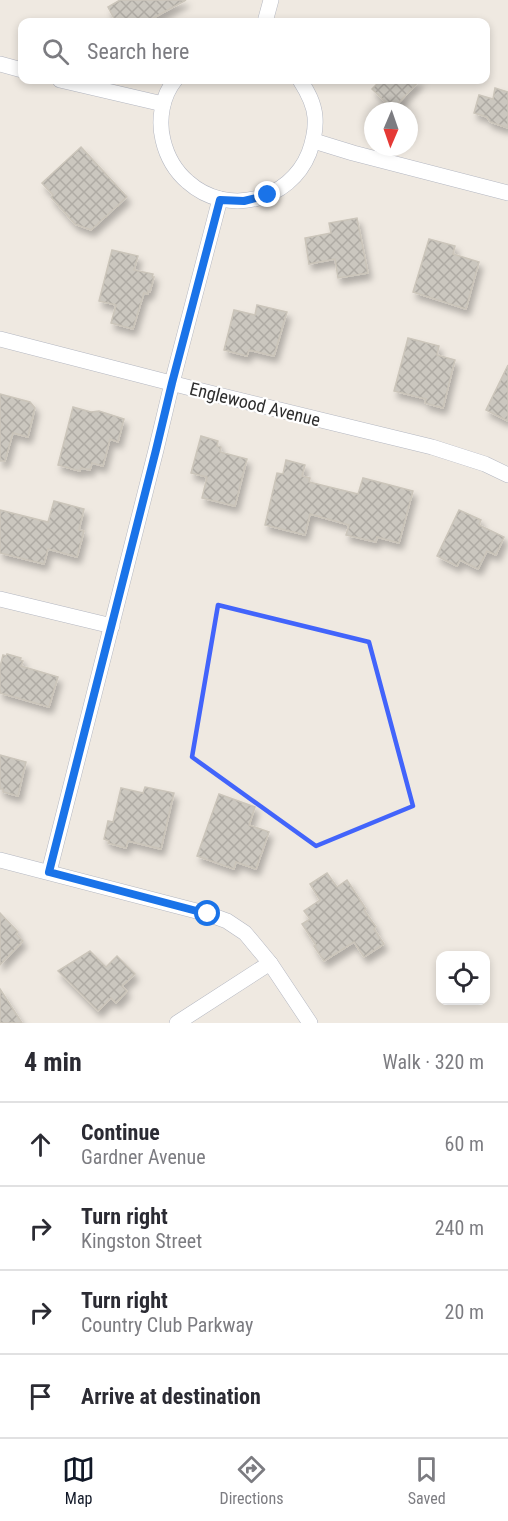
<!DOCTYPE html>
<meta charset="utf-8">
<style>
body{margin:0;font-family:"Roboto Condensed",sans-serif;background:#f7f7f7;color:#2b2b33}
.controls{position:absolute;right:18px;bottom:18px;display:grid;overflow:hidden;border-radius:12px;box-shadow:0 3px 9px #0003}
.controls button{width:54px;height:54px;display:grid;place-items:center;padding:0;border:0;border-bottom:2px solid #e1e1e2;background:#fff;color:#2b2b33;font:30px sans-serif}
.compass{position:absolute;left:364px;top:102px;width:54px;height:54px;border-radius:50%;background:#fff;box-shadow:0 3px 9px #0003;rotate:182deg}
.stop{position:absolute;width:18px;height:18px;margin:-14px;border:4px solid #1a73e8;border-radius:50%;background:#fff}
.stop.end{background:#1a73e8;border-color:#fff;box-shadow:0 2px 6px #0008}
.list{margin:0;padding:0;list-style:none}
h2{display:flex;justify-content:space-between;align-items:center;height:78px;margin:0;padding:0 24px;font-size:26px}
h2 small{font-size:20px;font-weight:400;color:#7c7c81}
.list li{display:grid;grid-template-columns:39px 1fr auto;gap:18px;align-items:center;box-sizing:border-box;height:84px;padding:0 24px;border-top:2px solid #e1e1e2}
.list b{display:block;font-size:22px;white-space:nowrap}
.list p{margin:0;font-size:20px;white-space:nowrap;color:#7c7c81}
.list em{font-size:20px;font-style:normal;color:#7c7c81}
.icon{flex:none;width:33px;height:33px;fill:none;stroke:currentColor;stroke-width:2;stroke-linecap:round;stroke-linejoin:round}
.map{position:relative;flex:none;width:508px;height:1023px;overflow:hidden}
.search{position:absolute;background:#fff;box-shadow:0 3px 9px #0003;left:18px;right:18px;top:18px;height:66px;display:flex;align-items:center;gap:15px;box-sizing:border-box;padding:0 21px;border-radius:12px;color:#7c7c81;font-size:22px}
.sheet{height:414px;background:#fff}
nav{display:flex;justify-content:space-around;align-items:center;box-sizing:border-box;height:84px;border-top:2px solid #e1e1e2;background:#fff;font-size:16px;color:#7c7c81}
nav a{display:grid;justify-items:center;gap:3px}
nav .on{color:#111827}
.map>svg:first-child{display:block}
.building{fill:url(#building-cross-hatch);stroke:#cbc5ba;stroke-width:1.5;filter:url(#shadow)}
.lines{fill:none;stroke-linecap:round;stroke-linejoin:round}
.minor-casing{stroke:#b4b7c1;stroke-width:16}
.minor{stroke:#fff;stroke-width:15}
.route{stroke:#1a73e8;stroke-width:8}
.marked{fill:none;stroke:#4264fb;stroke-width:4.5;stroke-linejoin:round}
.labels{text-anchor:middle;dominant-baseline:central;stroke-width:4.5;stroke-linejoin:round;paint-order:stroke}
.street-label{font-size:18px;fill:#2e2e2e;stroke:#fff}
</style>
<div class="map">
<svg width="508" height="1023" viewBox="0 0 508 1023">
<defs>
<pattern id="building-cross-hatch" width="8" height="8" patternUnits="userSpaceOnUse" patternTransform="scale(1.5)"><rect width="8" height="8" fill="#cbc7bf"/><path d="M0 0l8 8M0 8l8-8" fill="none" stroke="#afaba4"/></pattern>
<filter id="shadow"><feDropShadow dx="3.5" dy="6" stdDeviation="3" flood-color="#0004"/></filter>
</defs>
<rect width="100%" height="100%" fill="#efe9e1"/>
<g class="building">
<path d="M120,0h66l-40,22h-30l-8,-15z"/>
<path d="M381,80h39l-27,29 -21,-20z"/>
<path d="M495,88l13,4v36l-18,-6 -3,-5 -13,-4 5,-18 14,4z"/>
<path d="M81,147l46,50 -36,33 -16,-6 -24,-27 2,-2 -11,-12z"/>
<path d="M357,218l11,55 -30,5 -3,-19 -26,5 -4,-26 26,-5 -2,-10z"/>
<path d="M429,239l26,7 -2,8 26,8 -13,47 -53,-17z"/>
<path d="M112,250l26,6 -4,14 19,4 -1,3h2l-4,15 -2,-1v3l-4,-1 -11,36 -22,-6 5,-18 -17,-4z"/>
<path d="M257,305l30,7 -13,44 -25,-6 -2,6 -23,-6 10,-40 21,5z"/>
<path d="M408,338l31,8 -2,9 18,5 -12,48 -18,-5 1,-4 -32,-8z"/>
<path d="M508,365v56l-22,-11z"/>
<path d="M0,394l30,8 5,6 -7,29 -15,-4 -8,28h-5z"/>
<path d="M73,407l18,5 8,-1 25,8 -6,23 -8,-3 -7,27 -11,-3 -2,7 -9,-2 -1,3 -22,-6z"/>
<path d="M201,436l17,5 -1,5 4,1 -1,5 27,7 -12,47 -33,-8 5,-21 -16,-4z"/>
<path d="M286,460l19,5 -3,11 8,2 -1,4 49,12 5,-16 50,13 -14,52 -22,-6 -1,5 -30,-7 3,-10 -39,-11 -5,21 -40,-10 12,-52 6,1z"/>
<path d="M54,501l30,8 -5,21 5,1 -7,26 -29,-8 -4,15 -44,-11v-43l48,12z"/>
<path d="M459,510l22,10 -2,5 25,12 -8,18 -9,-4 -9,18 -18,-9 -3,6 -20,-10z"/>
<path d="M7,654l14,4 -1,2 3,1 -2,5 37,11 -9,30 -49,-14v-26l3,-12 3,1z"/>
<path d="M0,755l26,7 -8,34 -15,-4v-3h-3z"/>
<path d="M145,787l29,6 -13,56 -33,-8 -2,7 -18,-5 1,-2 -5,-2 4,-18 5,1 8,-34 22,5z"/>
<path d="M219,794l36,13 -6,18 20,7 -13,37 -20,-7 -2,7 -37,-13z"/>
<path d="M327,873l10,14 10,-7 19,29 -2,1 12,17 -2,2 10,15 -20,13 -10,-15 -30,19 -10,-15 2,-1 -14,-21 8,-5 -6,-8 16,-11 -10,-16z"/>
<path d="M0,913l18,19 -2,2 7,7 -23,24z"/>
<path d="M90,951l16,16 11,-11 18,18 -13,12 5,5 -11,12 -5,-5 -13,13 -40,-40z"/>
<path d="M0,989l22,34h-22z"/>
</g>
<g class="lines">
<g class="minor-casing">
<g id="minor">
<path d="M265,22l6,-22"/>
<path d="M0,64l22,6"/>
<path d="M60,80l103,24"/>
<path d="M175,80c-13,16 -17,40 -12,60 4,17 12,31 25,42 39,35 102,19 121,-29 4,-11 7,-24 6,-36 -1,-14 -8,-26 -15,-37"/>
<path d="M314,141l39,12 155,40"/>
<path d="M0,339l202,52 230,56 53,17 23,11"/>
<path d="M0,599l112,27"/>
<path d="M0,860l208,54 19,7 18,12 25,30 40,60"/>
<path d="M49,872l107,-422 16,-67 48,-184"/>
<path d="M177,1023l93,-60"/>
</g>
</g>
<use href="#minor" class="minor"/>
</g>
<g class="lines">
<path class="route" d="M208,914l-159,-42 107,-422 16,-67 48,-183 24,1 24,-6"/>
</g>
<path class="marked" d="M218,605l151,37 44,164 -97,40 -124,-89z"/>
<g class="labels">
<g class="street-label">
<text transform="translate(255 404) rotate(14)">Englewood Avenue</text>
</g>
</g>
</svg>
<div class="controls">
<button><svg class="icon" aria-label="locate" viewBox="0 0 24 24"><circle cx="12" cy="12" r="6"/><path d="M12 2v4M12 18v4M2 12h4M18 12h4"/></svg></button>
</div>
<svg class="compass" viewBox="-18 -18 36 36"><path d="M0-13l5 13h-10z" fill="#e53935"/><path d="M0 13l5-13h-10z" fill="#7c7c81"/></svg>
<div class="stop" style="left:208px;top:914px"></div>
<div class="stop end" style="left:268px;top:195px"></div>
<div class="search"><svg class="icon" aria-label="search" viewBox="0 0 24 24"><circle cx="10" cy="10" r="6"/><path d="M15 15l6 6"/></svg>Search here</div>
</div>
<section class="sheet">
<h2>4 min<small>Walk · 320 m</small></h2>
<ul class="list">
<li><svg class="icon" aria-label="ahead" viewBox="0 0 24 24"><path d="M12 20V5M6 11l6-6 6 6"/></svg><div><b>Continue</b><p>Gardner Avenue</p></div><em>60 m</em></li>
<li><svg class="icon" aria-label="right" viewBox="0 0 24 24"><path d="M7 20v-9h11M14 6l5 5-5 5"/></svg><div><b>Turn right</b><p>Kingston Street</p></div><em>240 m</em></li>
<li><svg class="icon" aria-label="right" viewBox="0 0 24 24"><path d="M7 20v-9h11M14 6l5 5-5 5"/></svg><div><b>Turn right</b><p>Country Club Parkway</p></div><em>20 m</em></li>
<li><svg class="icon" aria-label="arrive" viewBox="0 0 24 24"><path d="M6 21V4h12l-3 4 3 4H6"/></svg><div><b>Arrive at destination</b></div></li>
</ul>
</section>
<nav>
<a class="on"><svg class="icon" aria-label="map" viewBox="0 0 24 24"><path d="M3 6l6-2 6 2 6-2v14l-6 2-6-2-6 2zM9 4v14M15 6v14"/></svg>Map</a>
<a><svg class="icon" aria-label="directions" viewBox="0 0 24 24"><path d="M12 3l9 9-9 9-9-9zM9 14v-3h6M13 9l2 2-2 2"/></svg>Directions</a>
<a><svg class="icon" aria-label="saved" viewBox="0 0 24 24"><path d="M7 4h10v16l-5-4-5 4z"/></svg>Saved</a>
</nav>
